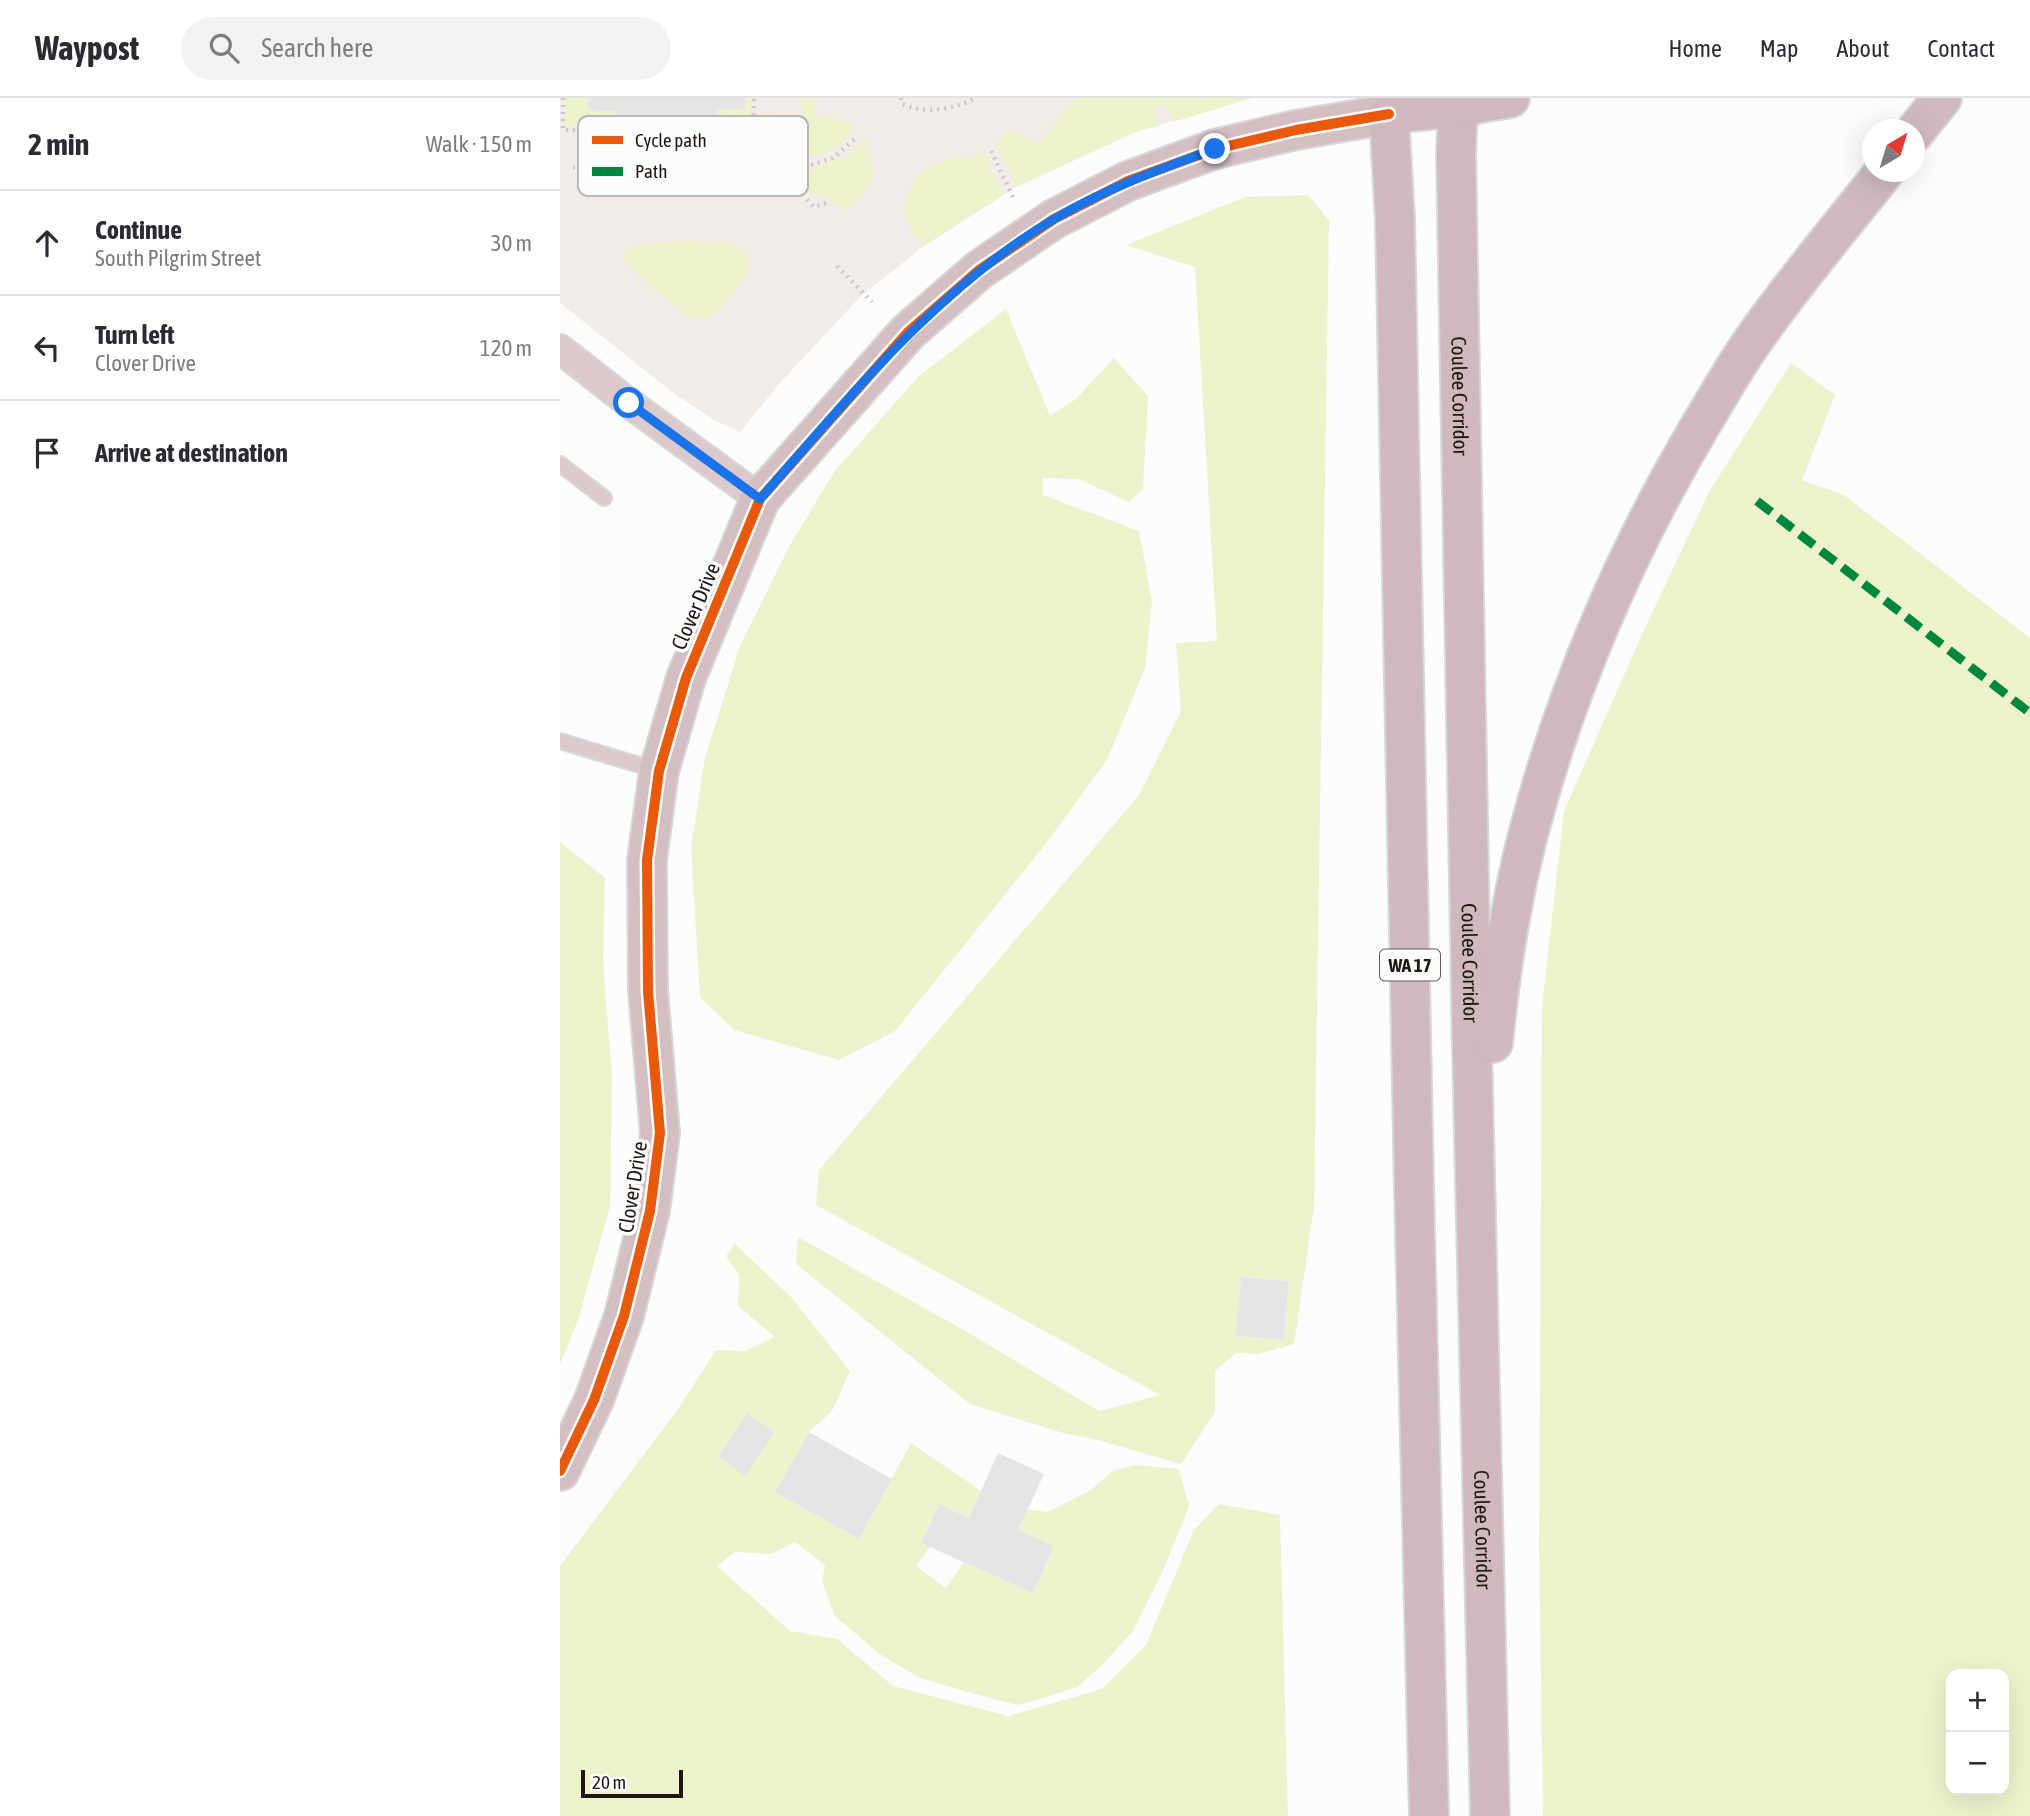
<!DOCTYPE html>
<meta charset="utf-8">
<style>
body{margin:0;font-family:"Asap Condensed",sans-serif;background:#f2f2f3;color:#2b2b33}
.controls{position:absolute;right:21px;bottom:21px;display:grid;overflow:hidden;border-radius:14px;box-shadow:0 7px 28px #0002}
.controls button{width:63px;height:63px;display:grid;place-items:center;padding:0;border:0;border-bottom:2px solid #e1e1e2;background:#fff;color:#2b2b33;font:35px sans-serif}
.compass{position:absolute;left:1302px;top:21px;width:63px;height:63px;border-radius:50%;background:#fff;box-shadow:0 7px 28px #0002;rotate:38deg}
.scale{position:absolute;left:21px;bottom:18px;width:102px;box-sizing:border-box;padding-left:7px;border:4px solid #1e1713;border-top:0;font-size:19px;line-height:24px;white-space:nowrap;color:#1e1713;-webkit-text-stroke:5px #fcfcfc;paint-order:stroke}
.stop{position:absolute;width:21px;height:21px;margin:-16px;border:5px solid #1a73e8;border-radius:50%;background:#fff}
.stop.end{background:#1a73e8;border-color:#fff;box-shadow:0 2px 7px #0008}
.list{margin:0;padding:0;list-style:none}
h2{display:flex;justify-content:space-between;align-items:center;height:91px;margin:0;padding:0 28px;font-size:30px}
h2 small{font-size:23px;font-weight:400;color:#7c7c81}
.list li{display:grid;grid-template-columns:46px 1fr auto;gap:21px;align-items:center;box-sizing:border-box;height:105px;padding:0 28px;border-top:2px solid #e1e1e2}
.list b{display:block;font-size:26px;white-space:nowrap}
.list p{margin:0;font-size:23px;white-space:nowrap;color:#7c7c81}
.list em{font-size:23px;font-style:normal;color:#7c7c81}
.icon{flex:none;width:38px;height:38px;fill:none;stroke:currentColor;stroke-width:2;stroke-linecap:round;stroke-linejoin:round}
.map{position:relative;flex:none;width:1470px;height:1718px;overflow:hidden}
header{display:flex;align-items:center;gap:42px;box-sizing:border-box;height:98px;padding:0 35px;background:#fff;border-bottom:2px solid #e1e1e2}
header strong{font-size:33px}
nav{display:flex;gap:38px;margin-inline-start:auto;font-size:24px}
.search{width:490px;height:63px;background:#f2f2f3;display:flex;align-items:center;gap:18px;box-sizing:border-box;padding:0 24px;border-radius:38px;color:#7c7c81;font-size:26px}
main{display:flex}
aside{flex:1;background:#fff}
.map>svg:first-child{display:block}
.built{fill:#f2ece9}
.green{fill:#eef2cc;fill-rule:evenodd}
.building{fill:#e5e3e6}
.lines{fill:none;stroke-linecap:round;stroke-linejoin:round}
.lane-casing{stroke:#d8d7d7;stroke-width:18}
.street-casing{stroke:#d8d7d7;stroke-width:32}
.secondary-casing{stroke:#d8d7d7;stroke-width:42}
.highway-casing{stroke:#d8d7d7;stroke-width:42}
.path{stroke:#d0c4c6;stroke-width:4.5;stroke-dasharray:2 5;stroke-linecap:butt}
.lane{stroke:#dbc9cc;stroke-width:14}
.street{stroke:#dbc9cc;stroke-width:28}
.secondary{stroke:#d3bec1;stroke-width:38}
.highway{stroke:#cfb9be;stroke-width:38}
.quiet{stroke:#00873e;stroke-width:9;stroke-dasharray:18 9;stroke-linecap:butt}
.cycleway-casing{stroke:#fcfcfc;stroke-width:15}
.cycleway{stroke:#e8590c;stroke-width:10}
.route{stroke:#1a73e8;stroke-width:9}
.labels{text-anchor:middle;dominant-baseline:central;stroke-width:7;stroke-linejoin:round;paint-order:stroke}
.shield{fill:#fcfcfc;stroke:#615c59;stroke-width:2}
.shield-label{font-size:19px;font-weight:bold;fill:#1e1713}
.street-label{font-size:21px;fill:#1e1713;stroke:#fcfcfc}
.key{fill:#fcfcfc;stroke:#b9b7b6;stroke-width:2}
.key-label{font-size:19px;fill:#1e1713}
</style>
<header>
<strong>Waypost</strong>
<div class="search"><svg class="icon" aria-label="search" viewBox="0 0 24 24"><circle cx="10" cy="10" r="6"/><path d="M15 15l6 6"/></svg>Search here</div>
<nav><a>Home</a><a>Map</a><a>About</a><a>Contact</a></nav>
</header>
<main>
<aside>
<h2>2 min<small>Walk · 150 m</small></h2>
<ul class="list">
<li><svg class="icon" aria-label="ahead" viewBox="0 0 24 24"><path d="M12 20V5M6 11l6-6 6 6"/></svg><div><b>Continue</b><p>South Pilgrim Street</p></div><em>30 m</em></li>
<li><svg class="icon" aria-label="left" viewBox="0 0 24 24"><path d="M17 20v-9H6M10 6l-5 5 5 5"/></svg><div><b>Turn left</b><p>Clover Drive</p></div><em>120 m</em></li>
<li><svg class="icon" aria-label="arrive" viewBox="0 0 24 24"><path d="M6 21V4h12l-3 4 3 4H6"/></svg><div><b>Arrive at destination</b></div></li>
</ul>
</aside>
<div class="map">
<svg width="1470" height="1718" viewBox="0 0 1470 1718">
<rect width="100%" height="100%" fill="#fcfcfc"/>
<path class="built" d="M0,0h692l-114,33 -122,56 -92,59 -63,50 -83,89 -38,47 -26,-12 -38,-25 -116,-92z"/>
<g class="green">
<path d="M5,0h23v12l29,1 -1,18 -51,-4z"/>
<path d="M186,0h5l-1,31 -34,1 1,-21 28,1z"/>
<path d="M242,0h14v18l38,7c-12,29 -25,29 -53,37z"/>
<path d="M515,0h177l-79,24 -9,-17 -10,4 5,17 -21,5 -122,56 -21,-45 18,-12 24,15z"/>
<path d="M306,40c11,37 11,47 -21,72l-21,-13 -15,-3 -5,-22 42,-16z"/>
<path d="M424,52l19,45 -79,51c-5,-7 -13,-14 -17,-22 -11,-25 11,-57 36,-63 20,-4 21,2 41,-11z"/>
<path d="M748,97l21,25 -15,986 -20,138 -35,10 -23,-1 -21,18v41l-34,52 -87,-25 -31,-6 -93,-29 -174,-140 2,-27 176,99 125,75 61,-16 -344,-190 3,-35 320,-375 42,-84 -5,-68 41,-2 -22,-374 -69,-22 119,-48zM681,1179l48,4 -5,59 -47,-4z"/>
<path d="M116,143l52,1 17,8 6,14 -8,18 -29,32 -14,6 -15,-5 -56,-48 -6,-10 5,-10z"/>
<path d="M446,211l44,107 26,-17 38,-41 34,38 -5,93 -14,13 -51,-23 -36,-1 1,17 96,36 13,70 -7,67 -38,92 -63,86 -149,185 -56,29 -105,-30 -34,-33 -9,-150 14,-89 35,-112 49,-99 45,-75 85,-96z"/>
<path d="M1231,265l44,32 -33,85 42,15 186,143v1178h-487l-4,-268 3,-542 22,-195 81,-183 64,-136zM1391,1576h53v116h-53z"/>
<path d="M0,744l45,36 -2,83 9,116 -2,129 -32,114 -18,44z"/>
<path d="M175,1146l56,53 59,74 -18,40 -23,21 -34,60 84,47 52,-96 70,48 -12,27 -30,-14 -18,38 9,5 -14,19 30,22 18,-26 69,31 21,-47 -36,-16 9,-21 21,3 43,-22 23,-20 22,-5 43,4 10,38 -28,68 -28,56 -33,36 -23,20 -40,13 -20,5 -39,-10 -58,-17 -42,-25 -43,-37 -13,-34 3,-17 -30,-23 -23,12 -37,-2 -18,14 73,65 47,8 56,47 115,30 94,-27 44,-44 48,-115 25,-26 61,11 8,301h-728v-250l118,-157 38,-59 29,1 30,-14 -37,-31 1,-31 -13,-19zM187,1315l27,19 -29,43 -27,-18z"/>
</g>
<g class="building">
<path d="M28,0h158l-1,12 -28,-1 -2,40 -35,-1v23l-23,-1 1,-21 -43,-1 2,-37 -29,-1z"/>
<path d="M681,1179l48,4 -5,59 -48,-4z"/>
<path d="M187,1315l27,19 -29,44 -27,-19z"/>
<path d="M249,1334l83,47 -33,60 -84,-47z"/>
<path d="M438,1355l46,21 -26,56 36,16 -21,47 -112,-50 18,-39 30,14z"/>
</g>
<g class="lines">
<g class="lane-casing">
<g id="lane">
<path d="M0,366l44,34"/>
<path d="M0,643l99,30"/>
</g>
</g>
<g class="street-casing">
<path id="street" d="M0,251l69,54 131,96"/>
</g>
<g class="secondary-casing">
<path id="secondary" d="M0,1373l34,-71 30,-84 26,-105 10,-78 -12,-142 -1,-131 12,-89 27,-93 74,-179 148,-167 71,-62 75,-51 74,-38 87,-32 81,-19 93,-16"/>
</g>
<g class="highway-casing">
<g id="highway">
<path id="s1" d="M898,9l-2,45 16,896 18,768"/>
<path d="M1354,35l28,-35"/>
<path d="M933,945c7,-69 17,-139 35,-208 37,-143 98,-285 174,-412 16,-27 32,-55 50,-81 41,-59 88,-114 132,-170"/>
<path d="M869,1718l-15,-628 -19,-968 -6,-106 69,-7 52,-9"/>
</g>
</g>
<g class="path">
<path d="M3,0v32h28v37"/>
<path d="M341,0l1,6c23,10 52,6 73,-6"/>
<path d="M431,53l23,48"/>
<path d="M13,69h84"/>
<path d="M120,70h59"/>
<path d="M163,70l-2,-33 32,-1 1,-36"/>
<path d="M266,105l-12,4 -13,-14 -4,-23 36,-12 24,-21"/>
<path d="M277,168l35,36"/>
</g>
<use href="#lane" class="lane"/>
<use href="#street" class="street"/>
<use href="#secondary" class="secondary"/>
<use href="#highway" class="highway"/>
<path class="quiet" d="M1197,403l273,212"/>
<g class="cycleway-casing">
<path id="cycleway" d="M0,1373l34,-71 30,-84 26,-105 10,-78 -12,-142 -1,-131 12,-89 27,-93 74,-179 148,-167 71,-62 75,-51 74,-38 87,-32 81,-19 93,-16"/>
</g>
<use href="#cycleway" class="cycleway"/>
</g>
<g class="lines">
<path class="route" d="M69,305l131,96c90,-102 176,-210 294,-280 51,-30 106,-50 161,-70"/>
</g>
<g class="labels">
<rect class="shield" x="820" y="851.5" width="60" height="31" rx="5"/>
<g class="shield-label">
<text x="850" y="867">WA 17</text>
</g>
<g class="street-label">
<text stroke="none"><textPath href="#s1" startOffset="289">Coulee Corridor</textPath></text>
<text transform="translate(135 508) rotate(-67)">Clover Drive</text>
<text stroke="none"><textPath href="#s1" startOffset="856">Coulee Corridor</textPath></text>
<text transform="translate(72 1089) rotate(-81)">Clover Drive</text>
<text stroke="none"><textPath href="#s1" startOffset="1423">Coulee Corridor</textPath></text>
</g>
</g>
<rect x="18" y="18" width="230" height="80" rx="10" class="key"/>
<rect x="32" y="38" width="31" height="8" fill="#e8590c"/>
<rect x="32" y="69" width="31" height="9" fill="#00873e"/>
<g class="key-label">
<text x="75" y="49">Cycle path</text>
<text x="75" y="80">Path</text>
</g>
</svg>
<div class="controls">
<button>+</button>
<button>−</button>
</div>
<svg class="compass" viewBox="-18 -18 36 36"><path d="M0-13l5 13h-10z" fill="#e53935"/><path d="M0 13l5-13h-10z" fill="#7c7c81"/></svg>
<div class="scale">20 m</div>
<div class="stop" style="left:69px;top:305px"></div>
<div class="stop end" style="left:655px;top:51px"></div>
</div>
</main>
